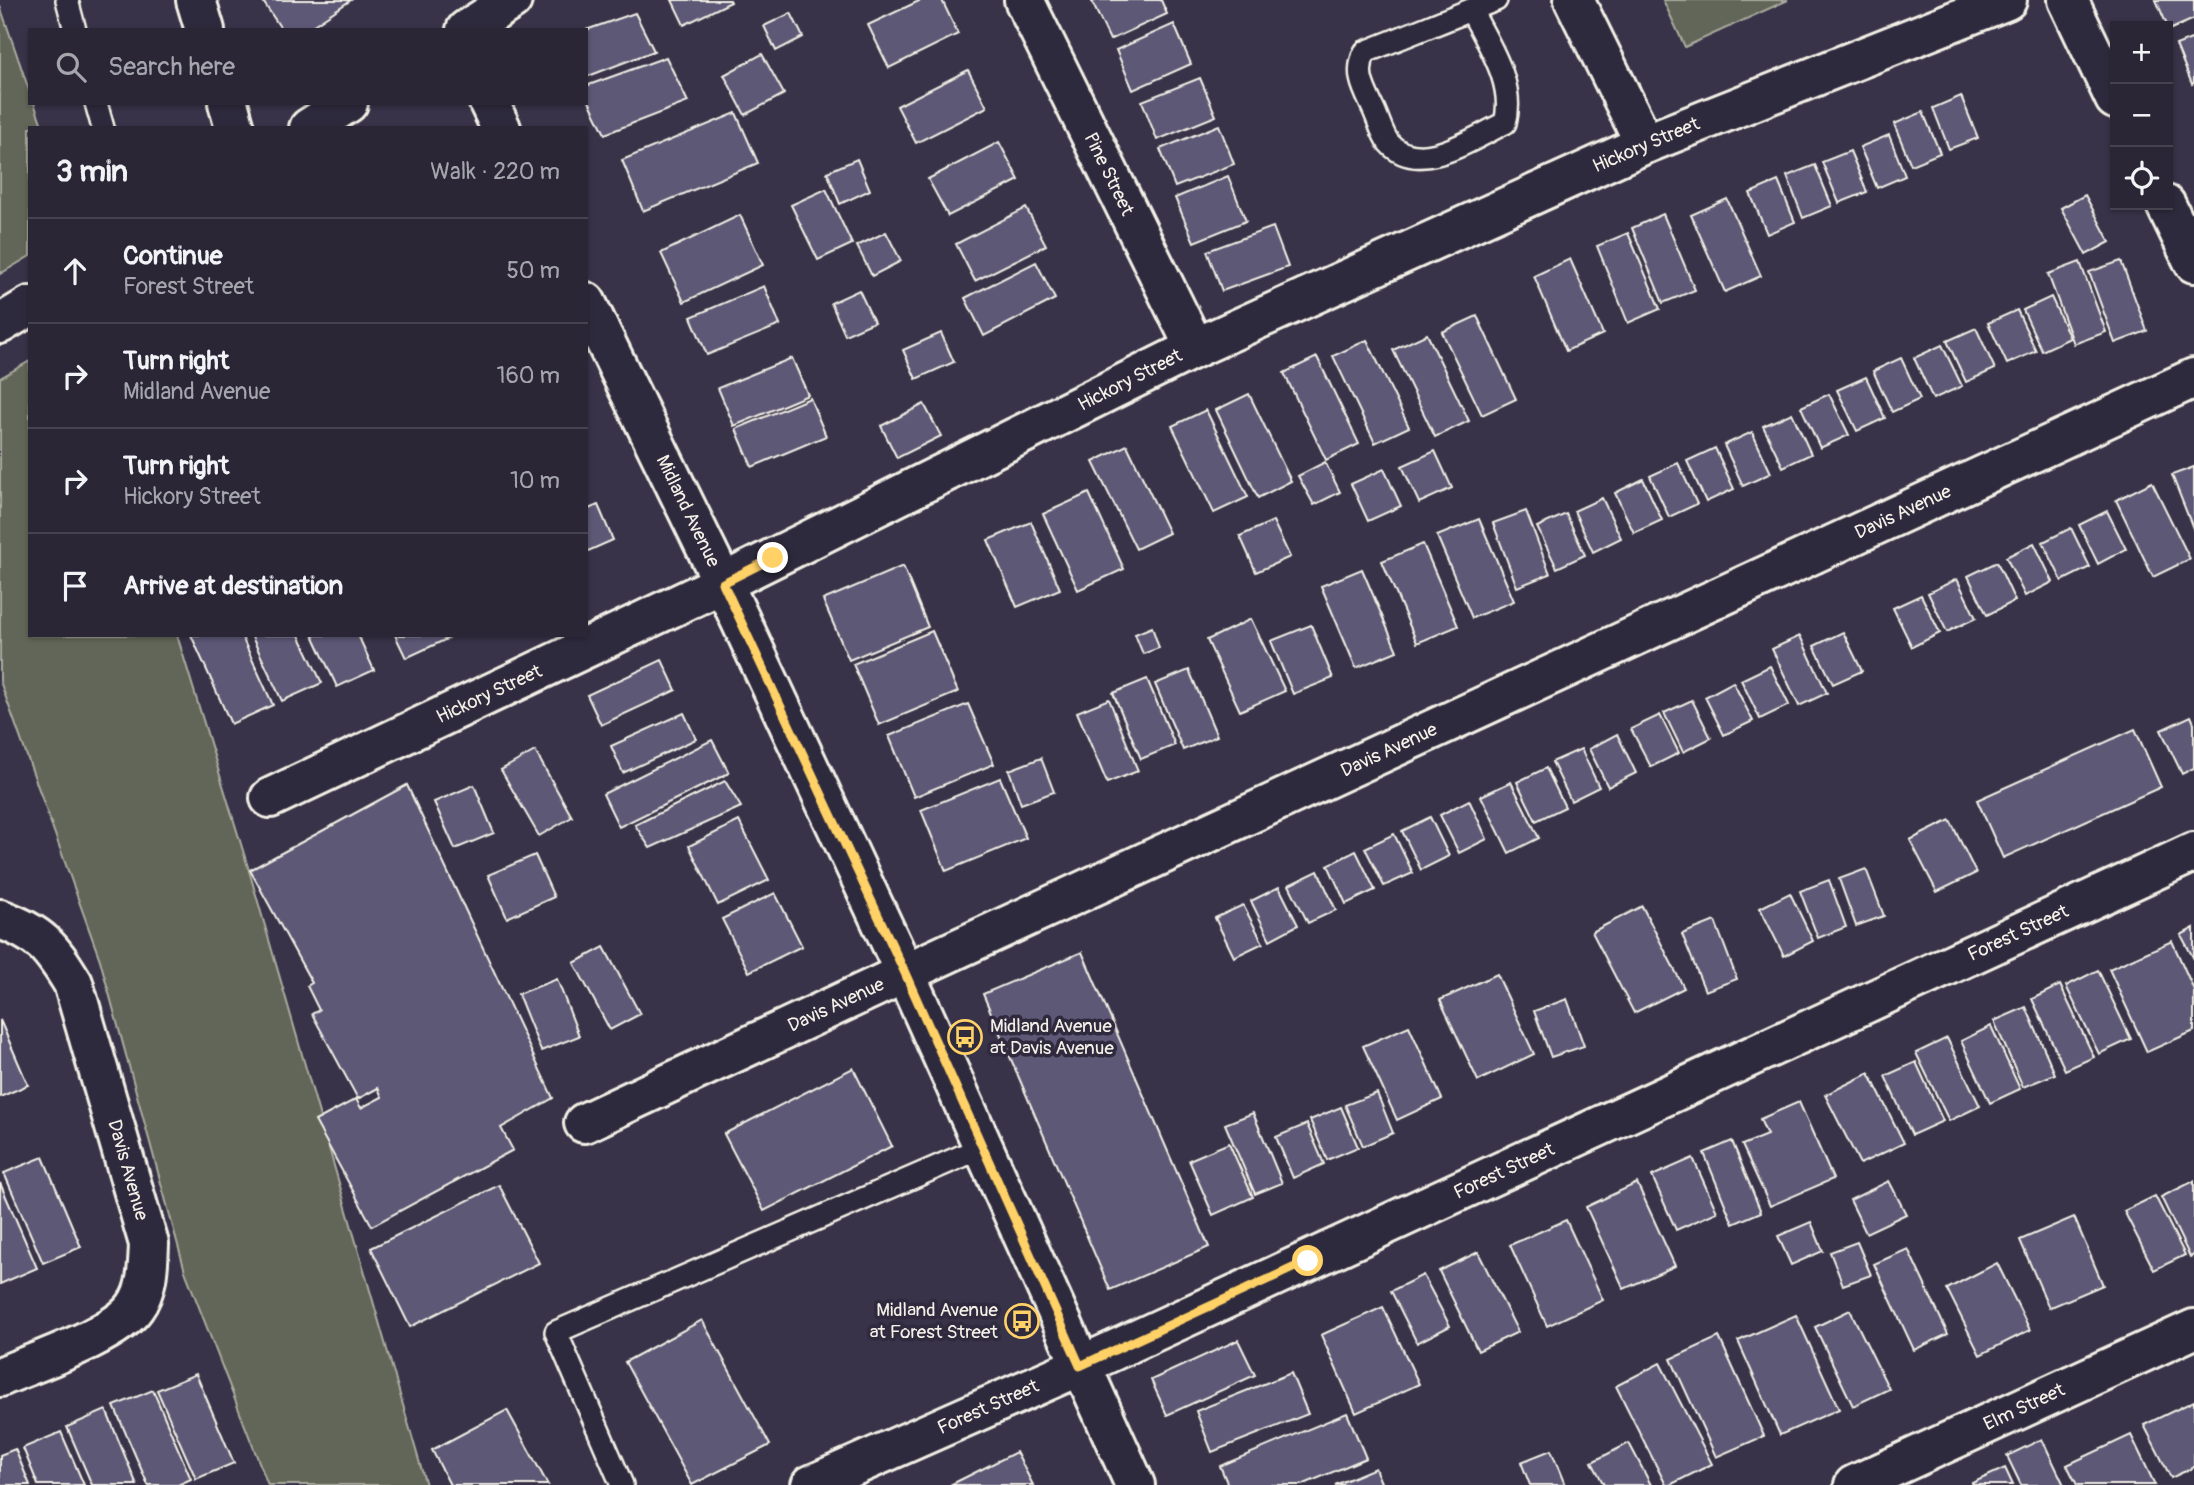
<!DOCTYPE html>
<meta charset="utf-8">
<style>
body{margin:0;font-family:Pangolin,sans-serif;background:#363242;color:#f1f3f6}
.controls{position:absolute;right:21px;top:21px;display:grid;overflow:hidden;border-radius:0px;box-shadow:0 2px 5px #0004}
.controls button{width:63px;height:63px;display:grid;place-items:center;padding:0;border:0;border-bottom:2px solid #464351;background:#2a2636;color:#f1f3f6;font:35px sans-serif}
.stop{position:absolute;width:21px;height:21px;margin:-16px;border:5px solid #ffd166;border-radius:50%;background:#fff}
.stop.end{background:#ffd166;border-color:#fff;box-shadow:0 2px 7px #0008}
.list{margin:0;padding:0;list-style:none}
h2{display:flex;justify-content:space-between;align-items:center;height:91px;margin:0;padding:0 28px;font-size:30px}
h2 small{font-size:23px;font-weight:400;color:#a5a5ad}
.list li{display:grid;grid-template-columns:46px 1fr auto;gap:21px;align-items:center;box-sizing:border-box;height:105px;padding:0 28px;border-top:2px solid #464351}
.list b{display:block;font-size:26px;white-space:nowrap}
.list p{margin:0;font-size:23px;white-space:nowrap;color:#a5a5ad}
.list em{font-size:23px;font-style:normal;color:#a5a5ad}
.icon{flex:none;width:38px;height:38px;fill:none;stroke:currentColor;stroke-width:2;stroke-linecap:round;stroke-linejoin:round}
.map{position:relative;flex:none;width:2194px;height:1485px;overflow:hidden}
.search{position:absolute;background:#2a2636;box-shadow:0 2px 5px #0004;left:28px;top:28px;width:560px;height:77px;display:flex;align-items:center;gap:18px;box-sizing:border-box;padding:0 24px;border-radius:0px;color:#a5a5ad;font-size:26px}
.panel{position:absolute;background:#2a2636;box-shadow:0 2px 5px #0004;left:28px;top:126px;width:560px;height:511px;border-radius:0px}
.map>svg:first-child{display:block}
.green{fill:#626658;stroke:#abaca0;stroke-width:2}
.building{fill:#5c5976;stroke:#f4f1e8;stroke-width:2}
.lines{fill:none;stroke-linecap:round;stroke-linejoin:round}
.lane-casing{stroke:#f4f1e8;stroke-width:26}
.street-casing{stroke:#f4f1e8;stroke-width:44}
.secondary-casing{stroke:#f4f1e8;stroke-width:44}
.lane{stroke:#2f2a3d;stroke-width:21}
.street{stroke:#2f2a3d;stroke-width:38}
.secondary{stroke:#2f2a3d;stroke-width:38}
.route{stroke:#ffd166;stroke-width:9}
.labels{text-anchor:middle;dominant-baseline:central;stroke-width:7;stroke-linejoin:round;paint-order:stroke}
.street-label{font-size:19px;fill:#f4f1e8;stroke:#2f2a3d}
.poi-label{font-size:19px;fill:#f4f1e8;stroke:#2f2a3d;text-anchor:start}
</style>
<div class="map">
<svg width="2194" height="1485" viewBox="0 0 2194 1485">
<rect width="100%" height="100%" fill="#383348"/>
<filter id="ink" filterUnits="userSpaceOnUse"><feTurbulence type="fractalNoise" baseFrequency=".0143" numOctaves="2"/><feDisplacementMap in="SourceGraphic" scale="14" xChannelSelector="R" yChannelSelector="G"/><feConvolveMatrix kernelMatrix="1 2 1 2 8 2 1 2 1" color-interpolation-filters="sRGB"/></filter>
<g filter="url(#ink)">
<g class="green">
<path d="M1663,0h125l-103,47z"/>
<path d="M0,6l30,87v10h4l9,25h-13v128l-30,18z"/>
<path d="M30,361v274h147l71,232 178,618h-158l-83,-214 -85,-311 -100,-279v-303z"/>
</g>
<g class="building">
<path d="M262,0h89l-45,30h-24z"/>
<path d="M672,0h58l1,2 -47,23z"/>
<path d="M921,0h21l16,34 -69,34 -21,-43z"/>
<path d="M1097,0h64l6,14 -57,26 -18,-38z"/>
<path d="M2156,0h38v19l-25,11z"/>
<path d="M635,13l19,38 -68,26v-47z"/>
<path d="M791,13l12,24 -27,14 -12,-25z"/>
<path d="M1174,24l17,40 -58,26 -17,-40z"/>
<path d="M2194,38v45l-2,1 -16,-39z"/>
<path d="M762,54l22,40 -39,21 -21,-40z"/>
<path d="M666,57l22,45 -83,32 -19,-39v-9z"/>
<path d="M968,70l19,37 -71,36 -19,-37z"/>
<path d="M1200,78l16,38 -59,24 -15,-39z"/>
<path d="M1961,96l17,42 -29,11 -16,-41z"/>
<path d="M1923,112l17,41 -29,12 -17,-41z"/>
<path d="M736,113l22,50 -115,48 -21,-51z"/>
<path d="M1219,125l15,39 -59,23 -15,-38z"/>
<path d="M1889,135l16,41 -28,12 -17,-41z"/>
<path d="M999,142l20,38 -71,36 -20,-37z"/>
<path d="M1850,151l17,41 -28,11 -17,-41z"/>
<path d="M857,159l13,31 -30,14 -13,-32z"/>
<path d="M1815,165l17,41 -29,12 -16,-42z"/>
<path d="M1228,176l18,45 -52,21 -19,-44z"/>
<path d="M1778,181l17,41 -28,12 -17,-41z"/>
<path d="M826,189l26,55 -34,16 -27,-55z"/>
<path d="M2085,195l25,47 -24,13 -25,-47z"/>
<path d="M1727,199l34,77 -36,16 -34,-77z"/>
<path d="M1026,208l20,37 -71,36 -19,-37z"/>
<path d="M1663,214l32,76 -32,13 -31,-75z"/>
<path d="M740,215l23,50 -79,37 -23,-49z"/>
<path d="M1273,227l15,40 -66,24 -15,-40z"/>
<path d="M886,232l15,29 -29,15 -15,-30z"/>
<path d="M1628,233l32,76 -32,14 -31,-77z"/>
<path d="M1570,259l33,75 -37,17 -32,-75z"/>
<path d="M2121,261l26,70 -32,12 -26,-71z"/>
<path d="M1036,262l19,37 -71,37 -19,-38z"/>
<path d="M2080,262l26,70 -32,12 -26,-70z"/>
<path d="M764,286l16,39 -73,30 -16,-38z"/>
<path d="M859,290l15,32 -29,13 -14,-32z"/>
<path d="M2051,297l19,41 -28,13 -19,-41z"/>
<path d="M2017,310l19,41 -29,13 -19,-41z"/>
<path d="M1477,316l39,83 -34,16 -40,-83z"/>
<path d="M1976,328l19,41 -29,13 -19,-41z"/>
<path d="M941,333l13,29 -38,17 -13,-29z"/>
<path d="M1427,334l42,87 -34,16 -42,-87z"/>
<path d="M1367,340l42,87 -34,16 -42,-87z"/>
<path d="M1942,345l20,41 -29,13 -19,-41z"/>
<path d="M1317,357l42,87 -33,16 -42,-87z"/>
<path d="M792,358l16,37 -74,31 -16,-38z"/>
<path d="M1901,358l19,41 -28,13 -19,-41z"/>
<path d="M1866,377l19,41 -28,13 -20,-41z"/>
<path d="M1249,394l42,87 -33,17 -42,-88z"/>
<path d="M1829,394l20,41 -29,13 -19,-41z"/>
<path d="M810,398l16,38 -74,31 -16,-38z"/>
<path d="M924,404l17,32 -44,22 -16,-32z"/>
<path d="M1206,410l42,87 -34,16 -42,-87z"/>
<path d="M1792,413l19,41 -28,13 -20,-41z"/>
<path d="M1752,432l19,41 -28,13 -19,-41z"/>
<path d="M1127,445l42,88 -33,16 -43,-87z"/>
<path d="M1715,448l19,41 -28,13 -19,-41z"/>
<path d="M1435,451l17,37 -33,15 -17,-37z"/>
<path d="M1325,462l15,30 -26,13 -16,-29z"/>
<path d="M1678,463l19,41 -28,13 -19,-41z"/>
<path d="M2194,467v64l-22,-56z"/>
<path d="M1384,469l17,37 -33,15 -17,-37z"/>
<path d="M1643,479l19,41 -28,13 -19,-40z"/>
<path d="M2152,482l38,77 -37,18 -37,-77z"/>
<path d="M1089,493l35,76 -46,21 -35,-76z"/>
<path d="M1602,498l19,40 -28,14 -19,-41z"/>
<path d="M598,505l15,35 -27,12v-42z"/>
<path d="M1526,511l24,63 -33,13 -24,-64z"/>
<path d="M2107,511l19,38 -28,15 -19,-39z"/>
<path d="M1566,514l19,41 -28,13 -20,-41z"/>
<path d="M1479,519l35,82 -42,17 -35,-82z"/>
<path d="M1273,521l17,36 -34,15 -16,-36z"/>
<path d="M1031,522l29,67 -43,18 -29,-67z"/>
<path d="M2071,528l19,39 -28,14 -19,-39z"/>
<path d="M2034,543l19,39 -28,14 -19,-39z"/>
<path d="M1423,544l35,82 -41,17 -35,-82z"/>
<path d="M1997,562l18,39 -28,14 -19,-39z"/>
<path d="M903,566l25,61 -79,33 -26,-60z"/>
<path d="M1362,569l35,82 -41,17 -35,-82z"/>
<path d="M1957,579l19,39 -29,14 -19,-39z"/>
<path d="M1921,595l19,38 -28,14 -19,-39z"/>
<path d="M1251,619l34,72 -45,20 -33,-71z"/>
<path d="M1311,625l22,53 -40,16 -22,-53z"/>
<path d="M1152,627l7,21 -16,6 -8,-20z"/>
<path d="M932,631l26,61 -79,33 -26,-61z"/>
<path d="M1843,632l19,39 -29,13 -19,-38z"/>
<path d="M191,635h50l32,70 -42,19z"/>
<path d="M251,635h48l23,48 -40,18z"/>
<path d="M313,635h45l16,35 -37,17z"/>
<path d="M395,635h52l2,3 -43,20z"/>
<path d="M1800,636l27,57 -28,13 -27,-57z"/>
<path d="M662,660l14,30 -75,35 -14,-30z"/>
<path d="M1770,666l19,39 -29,14 -19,-39z"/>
<path d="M1189,670l28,66 -34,14 -28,-66z"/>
<path d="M1147,679l28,66 -34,14 -28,-66z"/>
<path d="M1733,682l20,39 -29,14 -19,-38z"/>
<path d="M1109,699l29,72 -31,12 -30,-71z"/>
<path d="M1692,700l19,38 -28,14 -19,-39z"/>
<path d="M968,704l26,60 -80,33 -25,-61z"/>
<path d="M684,713l12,26 -73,34 -12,-27z"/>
<path d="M1660,715l19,38 -28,14 -20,-38z"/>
<path d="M2191,716l3,7v45l-12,6 -21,-44z"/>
<path d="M2135,729l26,58 -158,71 -26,-58z"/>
<path d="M1617,734l19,39 -28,14 -19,-38z"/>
<path d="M712,740l17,33 -110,54 -16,-33z"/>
<path d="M1581,749l18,38 -28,14 -19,-39z"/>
<path d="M535,751l37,66 -33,19 -38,-66z"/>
<path d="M1041,758l13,34 -33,12 -12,-34z"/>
<path d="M1546,768l19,39 -29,14 -19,-39z"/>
<path d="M1000,778l26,60 -80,33 -25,-61z"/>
<path d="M725,781l16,26 -91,41 -15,-23z"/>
<path d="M1511,782l28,56 -30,15 -28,-57z"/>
<path d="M407,785l146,313 -52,30 12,22 -141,76 -57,-105 41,-22 5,9 21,-11 -4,-9 -20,11 -46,-85 7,-4 -12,-24 5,-3 -62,-113z"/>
<path d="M474,785l20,48 -39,16 -21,-47z"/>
<path d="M1469,800l18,39 -28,14 -19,-38z"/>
<path d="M1430,817l19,39 -28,14 -19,-39z"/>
<path d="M1950,820l26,53 -39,19 -27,-52z"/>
<path d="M739,821l30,59 -51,25 -29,-59z"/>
<path d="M1394,834l19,39 -29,13 -19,-38z"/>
<path d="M1356,851l19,39 -29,14 -18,-39z"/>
<path d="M535,855l19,42 -47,21 -19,-43z"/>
<path d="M1866,869l18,47 -28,10 -17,-47z"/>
<path d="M1318,871l18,39 -28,13 -19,-38z"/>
<path d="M1829,880l17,47 -28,11 -18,-47z"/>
<path d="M1279,887l19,38 -28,15 -19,-39z"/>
<path d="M775,893l27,53 -53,26 -27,-53z"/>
<path d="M1790,893l23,48 -29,15 -24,-48z"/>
<path d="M1243,905l20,38 -29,14 -19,-39z"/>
<path d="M1642,906l42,82 -50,25 -42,-81z"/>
<path d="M1715,921l22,58 -32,12 -23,-57z"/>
<path d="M2194,928v31l-13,-24z"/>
<path d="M2172,941l22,49v41l-47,21 -38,-83z"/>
<path d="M604,947l36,67 -30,16 -36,-67z"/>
<path d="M1082,952l127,295 -99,43 -127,-296z"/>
<path d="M2098,970l33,69 -32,15 -33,-68z"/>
<path d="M1497,974l37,80 -56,27 -38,-81z"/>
<path d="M557,979l22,57 -38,15 -23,-57z"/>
<path d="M2060,985l34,72 -29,13 -33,-71z"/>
<path d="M1567,999l17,47 -33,11 -17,-46z"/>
<path d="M2026,1007l29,67 -32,13 -29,-66z"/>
<path d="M0,1020l28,65 -28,12z"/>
<path d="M1409,1026l33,73 -45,21 -34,-74z"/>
<path d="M1991,1026l29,63 -30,14 -29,-62z"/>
<path d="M1947,1038l33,68 -31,15 -33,-68z"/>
<path d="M1916,1062l27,59 -31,14 -27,-59z"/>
<path d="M853,1068l39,78 -128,65 -40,-77z"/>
<path d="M1869,1073l35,70 -44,21 -35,-69z"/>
<path d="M1377,1093l16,40 -30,13 -18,-41z"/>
<path d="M1799,1102l34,77 -63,27 -28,-61 25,-10 -7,-16z"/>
<path d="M1341,1107l17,40 -31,13 -17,-40z"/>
<path d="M1253,1113l29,70 -27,11 -30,-70z"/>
<path d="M1307,1124l17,40 -31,14 -17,-41z"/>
<path d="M1732,1141l29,71 -28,12 -29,-71z"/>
<path d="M1229,1143l24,54 -40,18 -24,-55z"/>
<path d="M43,1157l38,90 -38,16 -39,-90z"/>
<path d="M1693,1158l24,54 -41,18 -24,-54z"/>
<path d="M1889,1181l17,33 -40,19 -16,-33z"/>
<path d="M2194,1181v74l-4,2 -29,-60z"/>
<path d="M0,1183l37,85 -37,16z"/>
<path d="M1637,1183l38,83 -51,23 -38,-82z"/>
<path d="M499,1185l40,78 -129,64 -39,-79z"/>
<path d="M2155,1196l30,59 -31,15 -30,-59z"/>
<path d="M2074,1217l29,68 -54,23 -29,-68z"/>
<path d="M1566,1220l37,80 -56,26 -37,-81z"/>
<path d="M1811,1222l12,29 -32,14 -13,-29z"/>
<path d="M1857,1242l14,33 -28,10 -13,-33z"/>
<path d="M1908,1249l40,85 -34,16 -40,-86z"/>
<path d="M1478,1252l40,80 -40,19 -39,-80z"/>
<path d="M1997,1263l33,67 -50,25 -33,-66z"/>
<path d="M1423,1275l27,51 -33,17 -26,-52z"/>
<path d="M1383,1307l36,77 -63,29 -35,-78z"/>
<path d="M1850,1310l39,79 -36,17 -38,-79z"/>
<path d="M1796,1315l43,94 -59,26 -42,-94z"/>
<path d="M702,1320l68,125 -78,40 -67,-123z"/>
<path d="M1719,1337l45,99 -48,21 -45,-98z"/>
<path d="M1238,1340l17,35 -88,40 -16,-35z"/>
<path d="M1660,1363l52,101 -42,21h-4l-50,-99z"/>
<path d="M1291,1373l17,41 -96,38 -16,-41z"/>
<path d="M196,1374l38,89 -38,16 -39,-89z"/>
<path d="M153,1390l38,89 -13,6h-30l-34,-79z"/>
<path d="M2194,1401v66l-23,11 -27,-53z"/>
<path d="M106,1410l31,75h-45l-25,-58z"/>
<path d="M507,1410l41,75h-98l-18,-35z"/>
<path d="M1347,1413l19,45 -64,27h-74l-8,-19z"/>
<path d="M61,1432l23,53h-46l-15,-37z"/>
<path d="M2131,1435l24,50h-78l-10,-20z"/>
<path d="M2042,1439l22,46h-43l-14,-29z"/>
<path d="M1629,1443l22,42h-47l-12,-23z"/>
<path d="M15,1449l15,36h-30v-30z"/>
<path d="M1551,1450l14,35h-35l-9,-23z"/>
<path d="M1016,1452l17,33h-83z"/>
<path d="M1375,1468l7,17h-47z"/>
<path d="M2005,1468l8,17h-40l-1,-2z"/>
</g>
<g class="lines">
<g class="lane-casing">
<g id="lane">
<path d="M67,0l8,30"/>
<path d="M1471,10c17,34 45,74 34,113 -30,14 -86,54 -116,20 -7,-9 -11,-25 -16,-35 -10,-21 -18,-35 -8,-56 44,-17 87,-35 131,-52"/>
<path d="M96,103l7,25"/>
<path d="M622,1485l-66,-153 427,-185"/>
</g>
</g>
<g class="street-casing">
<g id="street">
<path d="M196,0l9,30"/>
<path d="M1024,0l171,348"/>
<path d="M1574,0l71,144"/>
<path d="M2068,0l47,99"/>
<path d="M228,103l7,25"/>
<path d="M2166,205l28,58"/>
<path d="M270,798l453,-215 472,-235 450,-204 362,-144"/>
<path d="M0,919c41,15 51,28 73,64l76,261c-1,21 -1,45 -14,63 -20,29 -101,55 -135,70"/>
<path d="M584,1123l321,-150"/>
<path d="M811,1485l269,-119 1114,-514"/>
<path d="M1854,1485l340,-156"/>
</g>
</g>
<g class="secondary-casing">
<g id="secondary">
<path d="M466,30l46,-30"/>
<path d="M489,103l12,25"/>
<path d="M309,128l39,-25"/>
<path d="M586,302l137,281 182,390 230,512"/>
<path d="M0,324l30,-18"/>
<path d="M905,973l1289,-595"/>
</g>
</g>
<use href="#lane" class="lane"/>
<use href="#street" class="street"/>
<use href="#secondary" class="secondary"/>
</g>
</g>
<g class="lines" filter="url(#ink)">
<path class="route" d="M773,558l-50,25 182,390 175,393 228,-105"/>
</g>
<defs>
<g id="bus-ring" transform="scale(1.75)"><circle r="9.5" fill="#2f2a3d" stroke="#ffd166" stroke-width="1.5"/><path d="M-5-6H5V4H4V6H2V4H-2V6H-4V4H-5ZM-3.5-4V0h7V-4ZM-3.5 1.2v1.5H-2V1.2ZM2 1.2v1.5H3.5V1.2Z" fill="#ffd166"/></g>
</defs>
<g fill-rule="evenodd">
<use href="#bus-ring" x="965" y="1037"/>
<use href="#bus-ring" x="1022" y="1321"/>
</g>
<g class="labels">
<g class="street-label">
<text transform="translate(1646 145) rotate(-23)">Hickory Street</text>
<text transform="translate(1109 174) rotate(64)">Pine Street</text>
<text transform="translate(1130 380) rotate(-27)">Hickory Street</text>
<text transform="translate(688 511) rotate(64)">Midland Avenue</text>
<text transform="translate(1903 512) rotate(-25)">Davis Avenue</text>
<text transform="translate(489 694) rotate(-25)">Hickory Street</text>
<text transform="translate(1389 750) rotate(-25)">Davis Avenue</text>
<text transform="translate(2018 933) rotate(-25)">Forest Street</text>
<text transform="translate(836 1005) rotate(-25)">Davis Avenue</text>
<text transform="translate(128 1170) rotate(74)">Davis Avenue</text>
<text transform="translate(1504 1171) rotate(-25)">Forest Street</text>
<text transform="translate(988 1407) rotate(-24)">Forest Street</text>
<text transform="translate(2024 1407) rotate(-25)">Elm Street</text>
</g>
<g class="poi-label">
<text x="990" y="1026">Midland Avenue<tspan x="990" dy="22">at Davis Avenue</tspan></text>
<text x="998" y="1310" text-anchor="end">Midland Avenue<tspan x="998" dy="22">at Forest Street</tspan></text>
</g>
</g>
</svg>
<div class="controls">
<button>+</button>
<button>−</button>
<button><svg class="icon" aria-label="locate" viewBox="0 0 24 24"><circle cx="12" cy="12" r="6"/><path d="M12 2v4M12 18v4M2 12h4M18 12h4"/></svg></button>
</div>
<div class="stop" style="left:1308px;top:1261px"></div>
<div class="stop end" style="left:773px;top:558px"></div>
<div class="search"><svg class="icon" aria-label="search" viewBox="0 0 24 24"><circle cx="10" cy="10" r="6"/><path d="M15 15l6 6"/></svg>Search here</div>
<section class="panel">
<h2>3 min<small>Walk · 220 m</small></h2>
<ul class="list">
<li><svg class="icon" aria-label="ahead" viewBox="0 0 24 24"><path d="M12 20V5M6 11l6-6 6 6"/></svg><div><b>Continue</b><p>Forest Street</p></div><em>50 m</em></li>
<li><svg class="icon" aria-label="right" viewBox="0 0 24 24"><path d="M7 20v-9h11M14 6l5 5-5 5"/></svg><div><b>Turn right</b><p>Midland Avenue</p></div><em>160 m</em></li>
<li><svg class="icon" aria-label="right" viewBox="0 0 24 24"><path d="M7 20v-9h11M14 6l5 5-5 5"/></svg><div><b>Turn right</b><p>Hickory Street</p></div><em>10 m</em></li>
<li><svg class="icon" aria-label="arrive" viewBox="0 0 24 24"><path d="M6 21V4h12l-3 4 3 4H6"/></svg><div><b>Arrive at destination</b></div></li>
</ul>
</section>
</div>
